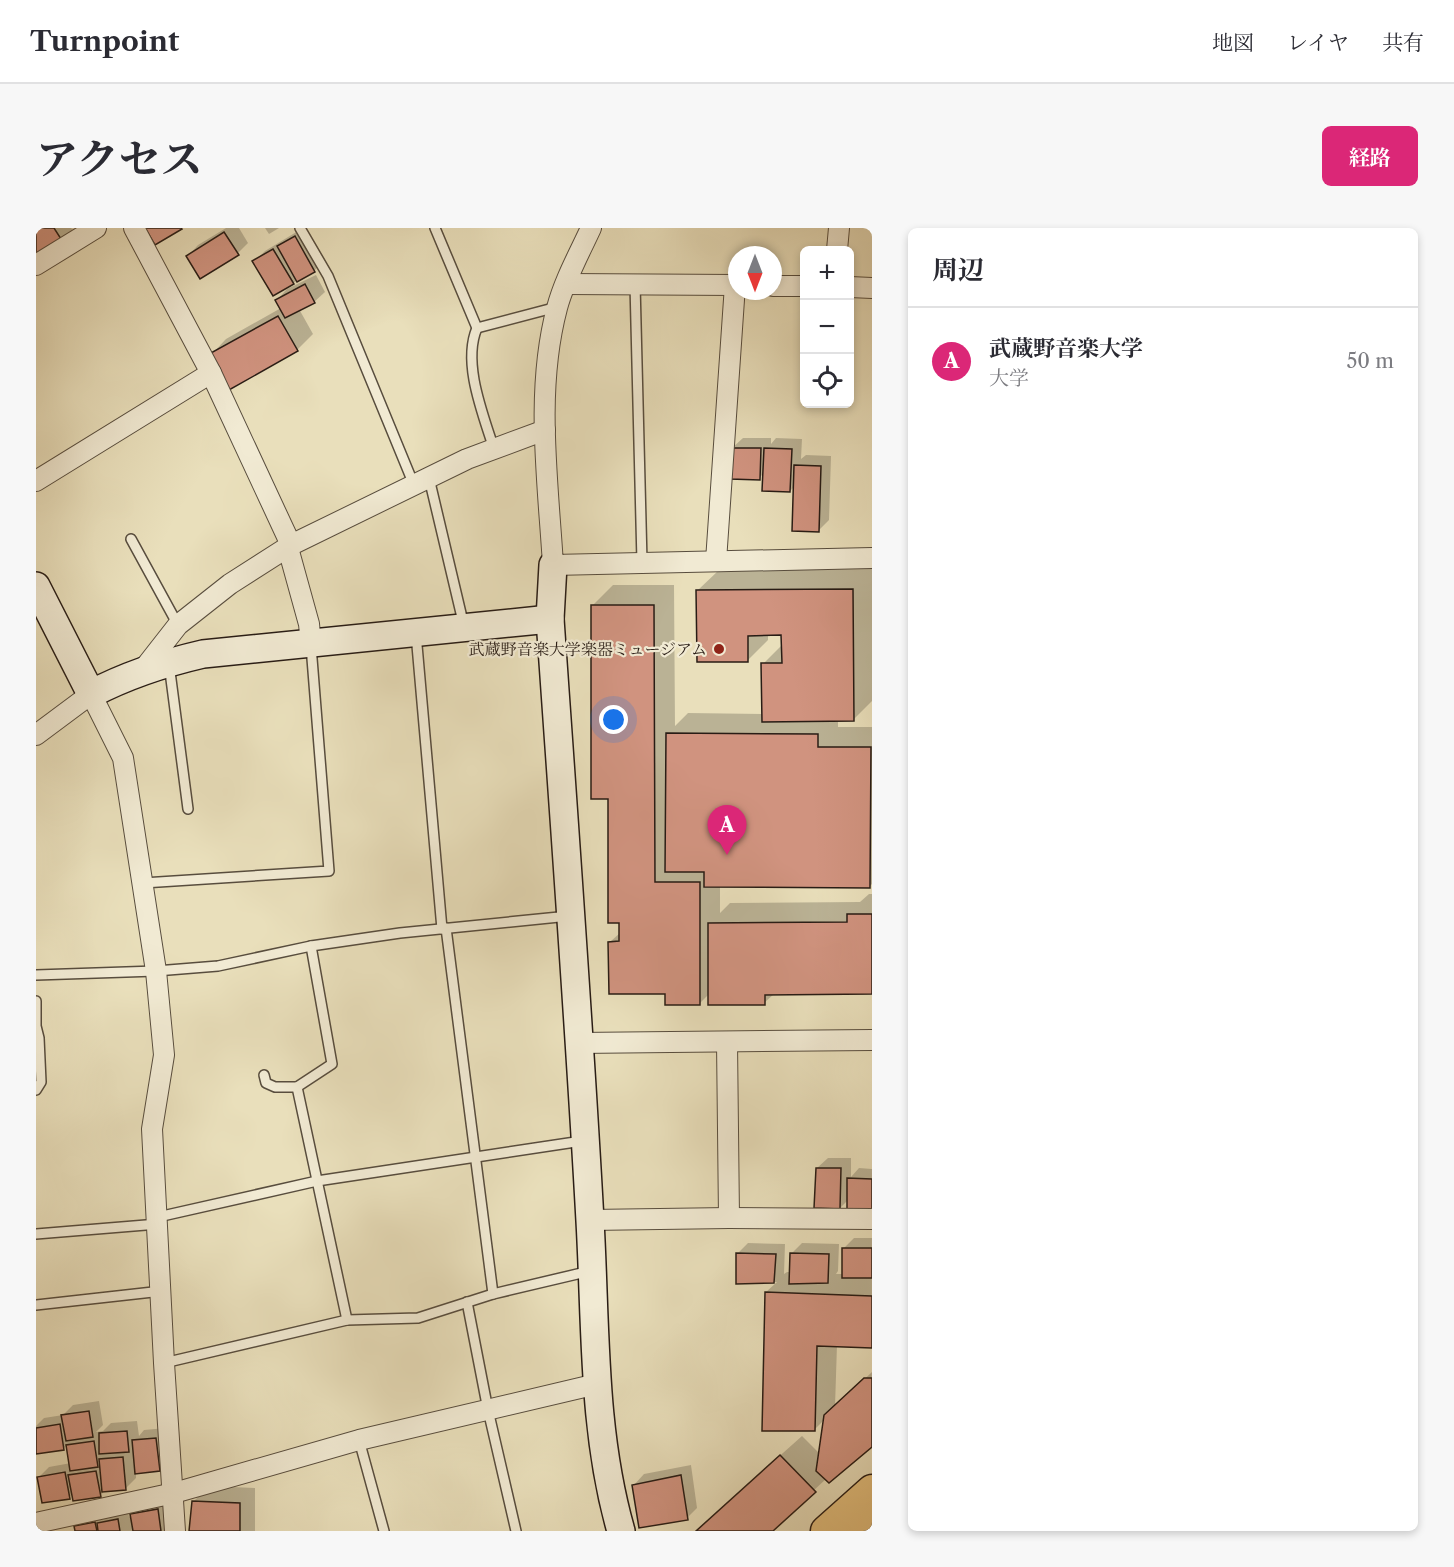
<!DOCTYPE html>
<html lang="ja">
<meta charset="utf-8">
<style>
body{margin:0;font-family:"Libre Caslon Text","Noto Serif JP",serif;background:#f7f7f7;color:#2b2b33}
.controls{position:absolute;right:18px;top:18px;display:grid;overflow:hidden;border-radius:9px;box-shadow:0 3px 9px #0003}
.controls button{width:54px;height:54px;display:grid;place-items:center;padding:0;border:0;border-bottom:2px solid #e1e1e2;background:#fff;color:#2b2b33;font:30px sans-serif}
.compass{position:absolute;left:692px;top:18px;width:54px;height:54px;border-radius:50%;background:#fff;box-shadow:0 3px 9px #0003;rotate:180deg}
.you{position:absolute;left:578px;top:492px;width:21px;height:21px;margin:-15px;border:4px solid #fff;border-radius:50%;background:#1a73e8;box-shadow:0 0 0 9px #1a73e833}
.badge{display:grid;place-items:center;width:39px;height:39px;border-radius:50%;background:#db2777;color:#fff;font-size:20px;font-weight:700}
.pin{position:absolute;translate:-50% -50px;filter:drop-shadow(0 2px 3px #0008)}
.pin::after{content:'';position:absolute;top:32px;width:21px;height:18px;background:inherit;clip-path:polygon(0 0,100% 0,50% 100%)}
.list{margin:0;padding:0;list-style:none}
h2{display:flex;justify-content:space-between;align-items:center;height:78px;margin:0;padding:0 24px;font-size:26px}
h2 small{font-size:20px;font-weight:400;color:#7c7c81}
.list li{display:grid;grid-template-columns:39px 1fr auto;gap:18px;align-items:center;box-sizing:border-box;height:108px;padding:0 24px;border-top:2px solid #e1e1e2}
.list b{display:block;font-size:22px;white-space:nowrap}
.list p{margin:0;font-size:20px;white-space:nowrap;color:#7c7c81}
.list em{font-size:20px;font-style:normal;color:#7c7c81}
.icon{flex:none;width:33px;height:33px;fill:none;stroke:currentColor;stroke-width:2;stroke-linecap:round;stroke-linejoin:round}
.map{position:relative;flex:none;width:836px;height:1303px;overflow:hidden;border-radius:9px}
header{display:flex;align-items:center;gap:36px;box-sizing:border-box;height:84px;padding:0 30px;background:#fff;border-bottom:2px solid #e1e1e2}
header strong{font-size:28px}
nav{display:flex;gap:33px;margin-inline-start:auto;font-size:21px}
.intro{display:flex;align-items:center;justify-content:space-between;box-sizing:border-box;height:144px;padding:0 36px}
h1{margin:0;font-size:42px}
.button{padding:15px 27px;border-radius:9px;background:#db2777;color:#fff;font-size:21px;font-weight:700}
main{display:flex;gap:36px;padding:0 36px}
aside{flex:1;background:#fff;border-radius:9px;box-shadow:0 3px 9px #0003}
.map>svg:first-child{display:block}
.shadow{fill:#0003}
.building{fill:#d0937f;stroke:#281c15;stroke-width:1.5}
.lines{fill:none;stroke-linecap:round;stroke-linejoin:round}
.lane-casing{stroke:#584d3e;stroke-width:12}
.street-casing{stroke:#584d3e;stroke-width:22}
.secondary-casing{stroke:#281c15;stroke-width:30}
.primary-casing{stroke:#281c15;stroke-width:33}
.lane{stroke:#f1ead3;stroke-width:9}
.street{stroke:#f1ead3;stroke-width:20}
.secondary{stroke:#f1ead3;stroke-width:27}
.primary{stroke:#e4c07e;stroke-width:30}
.poi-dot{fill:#8f2418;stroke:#f1ead3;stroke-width:2}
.labels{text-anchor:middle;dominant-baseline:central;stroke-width:4.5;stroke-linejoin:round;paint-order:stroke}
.poi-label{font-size:16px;fill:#281c15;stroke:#f1ead3;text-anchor:end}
</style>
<header>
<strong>Turnpoint</strong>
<nav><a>地図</a><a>レイヤ</a><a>共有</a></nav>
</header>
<div class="intro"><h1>アクセス</h1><a class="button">経路</a></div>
<main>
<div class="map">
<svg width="836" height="1303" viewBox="0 0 836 1303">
<rect width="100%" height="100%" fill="#e9dfbb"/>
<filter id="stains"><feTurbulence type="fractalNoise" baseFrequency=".00333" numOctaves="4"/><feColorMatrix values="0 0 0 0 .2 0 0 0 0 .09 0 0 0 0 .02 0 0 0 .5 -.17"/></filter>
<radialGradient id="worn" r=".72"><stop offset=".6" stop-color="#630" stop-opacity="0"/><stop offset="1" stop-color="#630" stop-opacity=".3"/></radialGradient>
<g class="shadow">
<path d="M0,0h35l2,2 -10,11z"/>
<path d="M190,0h13l9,15 -10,10 -37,24 -13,-21 10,-11z"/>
<path d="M229,0h14l-10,6z"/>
<path d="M267,0h3l18,32 -10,11 -21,12 -39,-21 11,-11z"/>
<path d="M280,47l9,17 -11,10 -15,7 14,25 -16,16 -86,5 15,-16 55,-31 -4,-8 10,-11z"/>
<path d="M707,210h28v6l5,-6 26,1 -1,20 5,-4 25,1 -2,64 -11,11 -23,-45 -5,5 -26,-18 -5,5 -27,-30z"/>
<path d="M836,341v132l-19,19h-15v7h34v157l-2,2 -150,-1v28l10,-10 130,-1 9,-8h3v98l-98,2 -10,9 -54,-10 -10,10 -33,-11 -57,-50 11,-10 -29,-326 21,-21h61l1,141 13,-13 75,1v-50l20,-20v-10h-15v6l-21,21 -49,-71 21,-20z"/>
<path d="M792,930h23v19l8,-9 13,1v38l-23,-8 -9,9 -23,-40z"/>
<path d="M818,1010h18v109l-35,-2 -2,62 37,-35v73l-46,34 -56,52h-74l106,-95 18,18 5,-35 -11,11 -48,-138 11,-10h-40v-28l11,-11 37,1 -1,30 3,-2h4v-18l11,-11 37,1 -1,27 -2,3h8v-26z"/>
<path d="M63,1173l4,24 -7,7 7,-1 8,-8 26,-2 2,15 5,-6 22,-2 4,31 -11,11 -23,2v6l-10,10 -21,2 -5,6 -27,-2 -4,3 -30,-20 10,-10 22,-4 -4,-18 -4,4 -27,-5v-18l8,-8 19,-3 10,-10z"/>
<path d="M655,1237l6,43 -10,10 -53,-33 10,-11z"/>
<path d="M173,1258l46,2v43h-65l3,-29z"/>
<path d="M132,1272l4,24 -7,7h-88l-1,-4 10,-11 42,-7 1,8 13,-13z"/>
</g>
<g class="building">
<path d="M0,0h18l9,14 -27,18z"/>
<path d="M109,0h36l1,1 -27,16z"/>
<path d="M188,4l15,23 -39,24 -14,-23z"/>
<path d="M259,8l20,36 -18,10 -20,-36z"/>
<path d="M237,21l21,35 -21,12 -21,-35z"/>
<path d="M269,56l10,19 -30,15 -10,-18z"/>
<path d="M242,88l20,35 -69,39 -20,-36z"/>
<path d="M695,220h30l-1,32 -30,-1z"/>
<path d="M728,220l28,1 -2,43 -28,-1z"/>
<path d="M758,237l27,1 -2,66 -27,-1z"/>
<path d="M817,361l1,132 -92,1 -1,-59h21l-1,-28 -33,1v26h-51l-1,-72z"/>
<path d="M555,377h63l1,277h45v123h-35v-11h-56l-1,-52 11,-1v-18h-11v-124h-17z"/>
<path d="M630,505l152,1v13h53l-1,141 -166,-1v-15h-39z"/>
<path d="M811,686h25v80l-107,1v10h-57v-82l139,-1z"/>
<path d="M780,940h25l-1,41 -26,-1z"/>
<path d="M811,950l25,1v30h-25z"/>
<rect x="806" y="1020" width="30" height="30"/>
<path d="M700,1025l40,1 -2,29 -38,1z"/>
<path d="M754,1025l39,1 -1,29 -39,1z"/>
<path d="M729,1064l107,4v52l-55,-2 -2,85h-53z"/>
<path d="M828,1150h8v69l-43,36 -13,-12 8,-56z"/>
<path d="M53,1183l4,26 -27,4 -5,-26z"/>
<path d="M24,1196l4,26 -28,4v-26z"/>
<path d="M91,1203l2,21 -30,2v-21z"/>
<path d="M120,1210l4,33 -25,3 -3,-34z"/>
<path d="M58,1213l4,26 -28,4 -4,-26z"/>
<path d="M744,1227l36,37 -43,39h-77z"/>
<path d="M87,1229l3,33 -24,2 -3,-33z"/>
<path d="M60,1243l5,26 -28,4 -5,-26z"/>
<path d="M29,1244l5,27 -28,4 -5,-26z"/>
<path d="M645,1247l7,45 -49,8 -7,-43z"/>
<path d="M156,1273l48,2v28h-51z"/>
<path d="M122,1281l3,22h-28l-3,-17z"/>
<path d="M82,1291l2,12h-22l-1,-8z"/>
<path d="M59,1294l2,9h-22l-1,-5z"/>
</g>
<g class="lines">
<g class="lane-casing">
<g id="lane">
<path d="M264,0l28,48 86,209"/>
<path d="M399,0l42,100 80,-21"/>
<path d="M599,56l7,278"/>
<path d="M441,100c-15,35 6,86 17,121"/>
<path d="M393,250l35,148"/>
<path d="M95,311l47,86"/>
<path d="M380,406l26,295"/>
<path d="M133,436l19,145"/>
<path d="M107,655l186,-12 -18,-225"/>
<path d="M410,700l47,366"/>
<path d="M275,718l21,118 -35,23 50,233"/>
<path d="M0,747l120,-4 62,-5 93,-20 89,-13 169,-17"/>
<path d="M0,773v25l3,12 2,44 -5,8"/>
<path d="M228,847l2,8 9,4h22"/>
<path d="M122,989l159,-36 265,-40"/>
<path d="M0,1006l122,-10"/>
<path d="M431,1074l21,108 28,121"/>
<path d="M0,1077l126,-14"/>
<path d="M128,1135l183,-43 71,-2 75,-24 97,-23"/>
<path d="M323,1212l25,91"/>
</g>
</g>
<g class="street-casing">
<g id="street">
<path d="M98,0l77,145 80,172"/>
<path d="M555,0c-12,26 -27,53 -34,80 -22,83 -9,173 -4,257l319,-7"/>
<path d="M801,22l2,-22"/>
<path d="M0,37l60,-37"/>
<path d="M530,56l171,1"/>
<path d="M737,58h31"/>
<path d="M814,59l22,1"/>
<path d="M0,253l175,-108"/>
<path d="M252,320l21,76 2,20"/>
<path d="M680,333l19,-276"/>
<path d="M106,443l36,-46 52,-41 61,-39 176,-86 78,-29"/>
<path d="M0,507l55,-41 32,64 33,213 8,84 -12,74 12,234 11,168"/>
<path d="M691,814l2,176"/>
<path d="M542,815l294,-3"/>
<path d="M554,992l139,-2 143,1"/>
<path d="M0,1295l138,-30 185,-53 238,-56"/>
</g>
</g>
<g class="secondary-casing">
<g id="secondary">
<path d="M517,337l-3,54c14,201 29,401 40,602 6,104 2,209 31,310"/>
<path d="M0,358l55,108c36,-19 73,-31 112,-40l347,-35"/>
</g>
</g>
<g class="primary-casing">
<g id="primary">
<path d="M790,1303l46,-41"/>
<path d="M823,1303l13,-12"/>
</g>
</g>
<use href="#lane" class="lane"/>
<use href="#street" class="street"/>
<use href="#secondary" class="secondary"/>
<use href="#primary" class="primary"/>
</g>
<circle class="poi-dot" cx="683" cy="421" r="6"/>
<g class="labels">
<g class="poi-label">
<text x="671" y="421">武蔵野音楽大学楽器ミュージアム</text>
</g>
</g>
<rect width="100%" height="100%" filter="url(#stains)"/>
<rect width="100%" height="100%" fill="url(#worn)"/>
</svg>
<div class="controls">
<button>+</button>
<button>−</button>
<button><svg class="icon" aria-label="locate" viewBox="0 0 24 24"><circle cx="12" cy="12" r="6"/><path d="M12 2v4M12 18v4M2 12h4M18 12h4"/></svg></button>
</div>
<svg class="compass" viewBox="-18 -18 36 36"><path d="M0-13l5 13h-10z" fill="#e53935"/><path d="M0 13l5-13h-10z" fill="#7c7c81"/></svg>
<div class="you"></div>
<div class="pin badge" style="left:691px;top:627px">A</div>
</div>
<aside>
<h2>周辺<small></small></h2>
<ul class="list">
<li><span class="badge">A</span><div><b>武蔵野音楽大学</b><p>大学</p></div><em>50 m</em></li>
</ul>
</aside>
</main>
